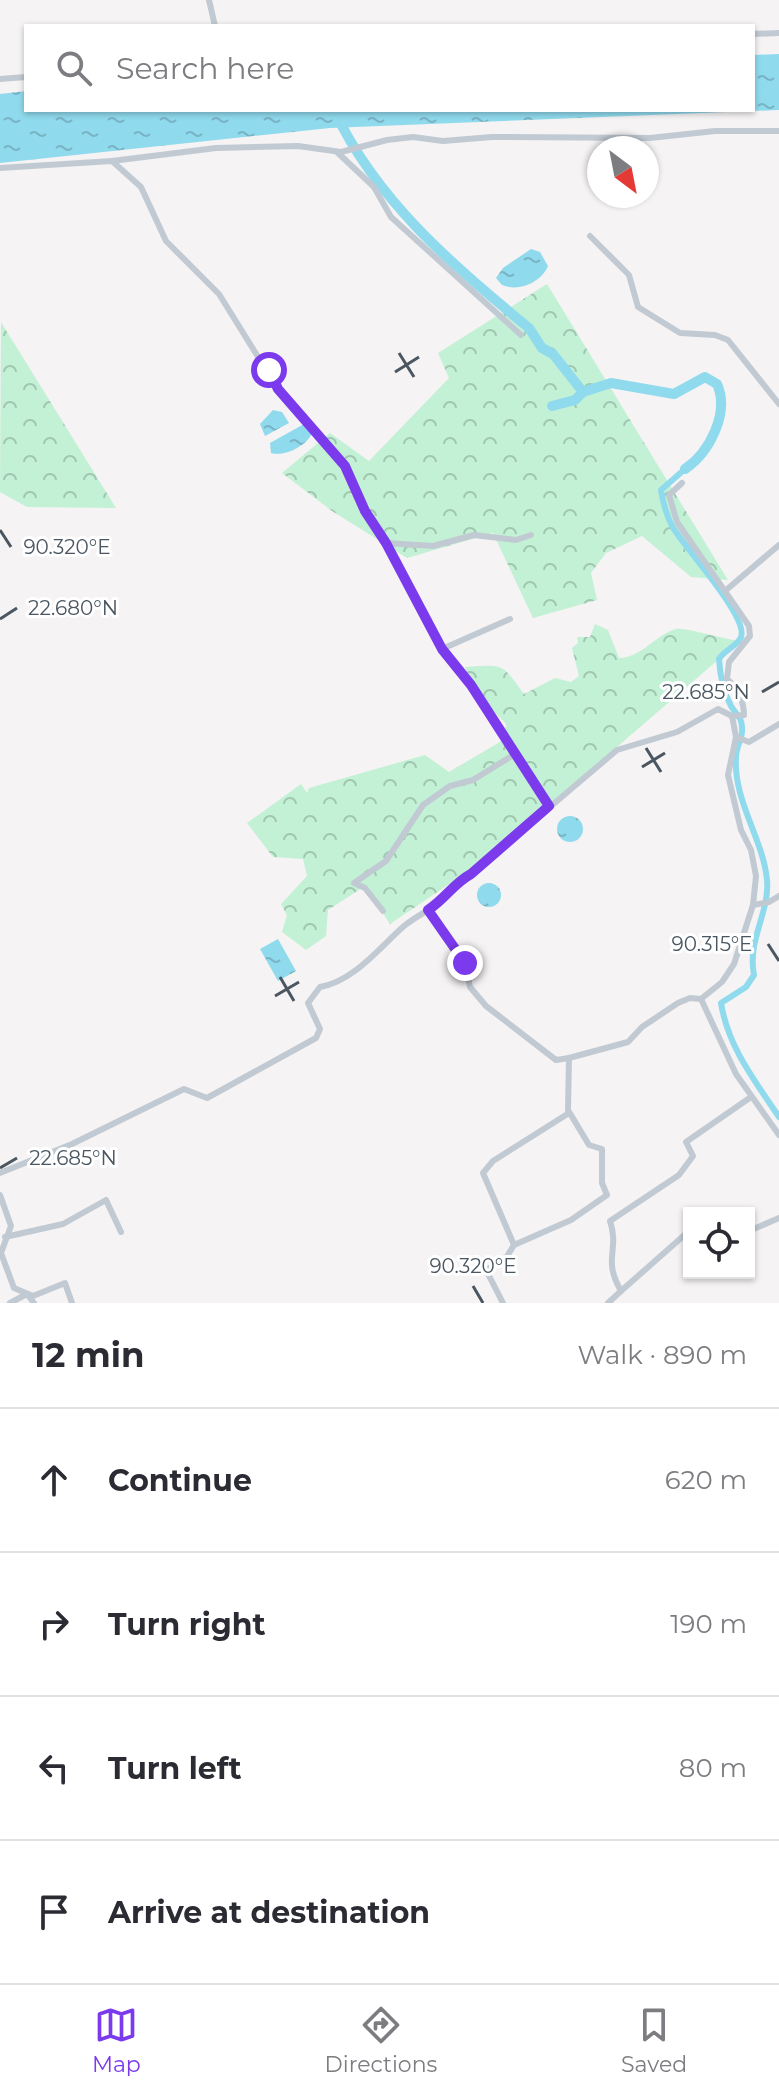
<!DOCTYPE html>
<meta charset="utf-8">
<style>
body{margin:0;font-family:Montserrat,sans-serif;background:#f7f7f7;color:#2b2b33}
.controls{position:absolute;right:24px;bottom:24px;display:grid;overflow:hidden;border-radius:0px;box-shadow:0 2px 6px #0004}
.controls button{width:72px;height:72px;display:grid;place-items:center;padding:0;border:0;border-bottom:2px solid #e1e1e2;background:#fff;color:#2b2b33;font:40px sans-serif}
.compass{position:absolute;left:587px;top:136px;width:72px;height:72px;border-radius:50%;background:#fff;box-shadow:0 2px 6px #0004;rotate:148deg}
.stop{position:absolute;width:24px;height:24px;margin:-18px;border:6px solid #7c3aed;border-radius:50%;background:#fff}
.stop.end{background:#7c3aed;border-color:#fff;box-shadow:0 2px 8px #0008}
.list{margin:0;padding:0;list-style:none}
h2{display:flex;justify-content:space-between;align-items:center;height:104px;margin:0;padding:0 32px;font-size:34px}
h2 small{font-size:26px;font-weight:400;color:#7c7c81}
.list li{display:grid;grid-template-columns:52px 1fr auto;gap:24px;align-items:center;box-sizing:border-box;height:144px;padding:0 32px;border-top:2px solid #e1e1e2}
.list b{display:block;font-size:30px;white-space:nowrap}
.list em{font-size:26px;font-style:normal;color:#7c7c81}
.icon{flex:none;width:44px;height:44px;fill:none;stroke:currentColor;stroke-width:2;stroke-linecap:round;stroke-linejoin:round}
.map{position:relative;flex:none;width:779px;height:1303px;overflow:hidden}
.search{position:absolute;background:#fff;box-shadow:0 2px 6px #0004;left:24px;right:24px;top:24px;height:88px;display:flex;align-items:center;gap:20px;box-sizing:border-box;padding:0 28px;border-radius:0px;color:#7c7c81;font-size:30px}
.sheet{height:680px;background:#fff}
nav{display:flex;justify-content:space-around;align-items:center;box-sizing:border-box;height:112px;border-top:2px solid #e1e1e2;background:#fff;font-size:22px;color:#7c7c81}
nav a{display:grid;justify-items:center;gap:4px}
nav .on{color:#7c3aed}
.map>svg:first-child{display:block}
.forest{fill:url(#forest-crowns)}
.water{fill:url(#water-ripples)}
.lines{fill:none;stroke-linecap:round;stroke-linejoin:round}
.canal{stroke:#90daee;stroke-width:6}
.river{stroke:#90daee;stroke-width:10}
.minor{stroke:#c1cad2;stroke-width:6}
.route{stroke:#7c3aed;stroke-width:10}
.ticks{fill:none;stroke:#4a5661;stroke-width:3}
.ticks-label{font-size:20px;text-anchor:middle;fill:#4a5661;stroke:#fff;stroke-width:6;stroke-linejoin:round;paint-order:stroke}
</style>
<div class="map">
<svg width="779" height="1303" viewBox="0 0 779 1303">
<defs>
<pattern id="forest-crowns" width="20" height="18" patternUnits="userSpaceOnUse" patternTransform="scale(2)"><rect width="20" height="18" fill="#c3f1d5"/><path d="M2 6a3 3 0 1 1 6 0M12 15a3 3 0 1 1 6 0" fill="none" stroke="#a0c6b0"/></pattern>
<pattern id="water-ripples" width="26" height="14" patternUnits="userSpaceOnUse" patternTransform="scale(2)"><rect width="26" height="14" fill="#90daee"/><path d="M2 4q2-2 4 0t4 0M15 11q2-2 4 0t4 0" fill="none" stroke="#78b4c4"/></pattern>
</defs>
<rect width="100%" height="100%" fill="#f5f3f3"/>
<g class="forest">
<path d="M547,284l181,296 -37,-3 -49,-41 -36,17 -15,20 6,27 -64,18 -40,-85 -86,25 -75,-47 -50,-38 48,-40 39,28 80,-83 -11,-25z"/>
<path d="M1,322l115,186 -89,-1 -27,-15z"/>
<path d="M595,624l13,6 11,28c22,0 36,-23 57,-29 9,-2 47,10 64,12l-252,217 -98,66 -25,-38 -37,24 -2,26 -20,14 -24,-18 5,-17 -6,-11 26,-28 -4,-17 -30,-2 -26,-34 54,-39 6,9 2,-5 116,-33 24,17 56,-33 1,-15 -30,-31 -11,-26c39,-2 36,-5 59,27l31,-16 16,4 8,-6 -7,-28 6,-5 -1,-6h13z"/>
</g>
<g class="water">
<path d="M779,54v56l-449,18 -330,35v-69l26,-3v19h727v-55z"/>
<path d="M531,249l9,3 8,14c-7,17 -30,26 -46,19l-6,-7 7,-10z"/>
<path d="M273,410l9,2 7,11 -24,13 -5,-12z"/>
<path d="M304,424l8,9c-5,13 -28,24 -41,20l-1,-10z"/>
<circle cx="570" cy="829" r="13"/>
<circle cx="489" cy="895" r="12"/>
<path d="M278,939l18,32 -18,10 -18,-32z"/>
</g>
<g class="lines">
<path class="canal" d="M685,469l-24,21c2,13 5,24 11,36 11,20 77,91 69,111 -3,9 -17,13 -22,22 1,17 4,32 12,47 3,5 8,10 10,15 4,15 -4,22 -5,35 -3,45 27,82 31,124 3,32 -20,60 -13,95l-8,12 -25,16c7,44 34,78 58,114"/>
<g class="river">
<path d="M334,110c42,90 119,156 195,218l13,20 11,6 30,38 28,-9 63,11 31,-17 12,7c13,29 -8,69 -32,85"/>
<path d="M552,406l23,-6 8,-8"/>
</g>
<g class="minor">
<path d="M209,0l6,26"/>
<path d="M753,34l26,-1"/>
<path d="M0,79l26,-2"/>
<path d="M338,153l36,34 17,30 130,118"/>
<path d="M112,161l29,26 25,54 53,53 59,95 67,77 20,45 21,32 56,106 29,36 78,121"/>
<path d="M0,168l112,-7 104,-13 82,-2 43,6 46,-12 26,-3 30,4 49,-4 158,1 65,-7h64"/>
<path d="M590,236l39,39 9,32 42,26 35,2 13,5 51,64"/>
<path d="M682,483l-13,12 8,27 72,104 1,10 -21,26 -2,17c10,8 17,22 17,36l-12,1"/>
<path d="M386,543l47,3 41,-11 42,5 15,-5"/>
<path d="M725,591l54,-46"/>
<path d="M442,649l68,-30"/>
<path d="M736,737l13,5 30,-18"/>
<path d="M753,905l16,-3 10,-6"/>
<path d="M428,910l37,53 5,24 16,19 70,54 13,-2"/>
<path d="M383,911l-18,-23 -11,-5 32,-22 37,-56 27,-19 23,-6 42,-26"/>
<path d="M0,1173l72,-29 112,-55 23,9 109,-60 4,-9 -12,-26 12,-16c34,-6 59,-39 84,-61 11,-9 24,-15 36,-24 13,-10 15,-20 31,-28l146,-124 60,-18 41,-23 14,7 4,21 -8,38 13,55 10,20 5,26 -3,29 -19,59 -12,18 -21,17 35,75 43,61"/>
<path d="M0,1195l11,31 -10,27 13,35 19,8 32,-13 7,20"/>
<path d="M749,1231l30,-13"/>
<path d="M5,1237l58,-13 43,-24 15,32"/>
<path d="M514,1245l-31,-72 10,-12 76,-48"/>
<path d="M621,1291l68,-60"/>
<path d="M10,1303l17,-9 7,9"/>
<path d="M503,1303l-17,-33 20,-12 8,-13 57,-25 36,-25 -5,-12v-34l-13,-4 -21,-35 1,-52 59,-16 14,-15 36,-24 12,-5 11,1"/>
<path d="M608,1303l13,-12c-19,-33 -1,-40 -11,-70l69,-46 14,-19 -7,-14 65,-45"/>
</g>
</g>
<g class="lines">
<path class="route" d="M269,370l9,19 67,77 20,45 21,32 56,106 29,36 78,121 -78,68c-17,9 -26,25 -43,36l37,53"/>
</g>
<path class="ticks" d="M399,353l15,24M395,372l24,-15M0,530l11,17M0,619l17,-11M762,692l17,-10M646,748l15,24M642,767l23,-14M768,944l11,17M280,977l14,24M275,996l24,-14M0,1168l17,-10M473,1286l10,17"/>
<g class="ticks-label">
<text x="67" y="554">90.320°E</text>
<text x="73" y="615">22.680°N</text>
<text x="706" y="699">22.685°N</text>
<text x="712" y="951">90.315°E</text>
<text x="73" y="1165">22.685°N</text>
<text x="473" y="1273">90.320°E</text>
</g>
</svg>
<div class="controls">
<button><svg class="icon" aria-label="locate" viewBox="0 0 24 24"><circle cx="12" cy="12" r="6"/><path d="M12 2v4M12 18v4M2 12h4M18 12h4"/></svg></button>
</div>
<svg class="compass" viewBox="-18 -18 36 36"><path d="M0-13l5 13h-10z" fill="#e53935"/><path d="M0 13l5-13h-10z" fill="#7c7c81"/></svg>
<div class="stop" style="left:269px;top:370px"></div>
<div class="stop end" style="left:465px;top:963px"></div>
<div class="search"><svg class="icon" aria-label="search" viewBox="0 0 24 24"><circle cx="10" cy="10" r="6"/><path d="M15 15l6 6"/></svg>Search here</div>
</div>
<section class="sheet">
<h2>12 min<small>Walk · 890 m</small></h2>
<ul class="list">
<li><svg class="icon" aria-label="ahead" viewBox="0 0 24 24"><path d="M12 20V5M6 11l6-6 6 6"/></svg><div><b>Continue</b></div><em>620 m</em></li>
<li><svg class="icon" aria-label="right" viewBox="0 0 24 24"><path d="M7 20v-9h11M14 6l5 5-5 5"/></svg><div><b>Turn right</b></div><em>190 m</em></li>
<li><svg class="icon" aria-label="left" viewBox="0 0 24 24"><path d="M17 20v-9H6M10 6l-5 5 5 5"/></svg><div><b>Turn left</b></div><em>80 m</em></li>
<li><svg class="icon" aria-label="arrive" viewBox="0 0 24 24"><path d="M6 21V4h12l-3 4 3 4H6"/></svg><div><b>Arrive at destination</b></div></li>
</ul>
</section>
<nav>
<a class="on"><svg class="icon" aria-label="map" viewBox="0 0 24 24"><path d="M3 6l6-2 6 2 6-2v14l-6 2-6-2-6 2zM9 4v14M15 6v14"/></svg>Map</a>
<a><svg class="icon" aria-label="directions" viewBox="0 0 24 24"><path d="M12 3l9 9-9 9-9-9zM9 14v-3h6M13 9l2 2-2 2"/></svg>Directions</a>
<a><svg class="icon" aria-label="saved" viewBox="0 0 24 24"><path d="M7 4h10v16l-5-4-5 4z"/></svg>Saved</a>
</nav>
